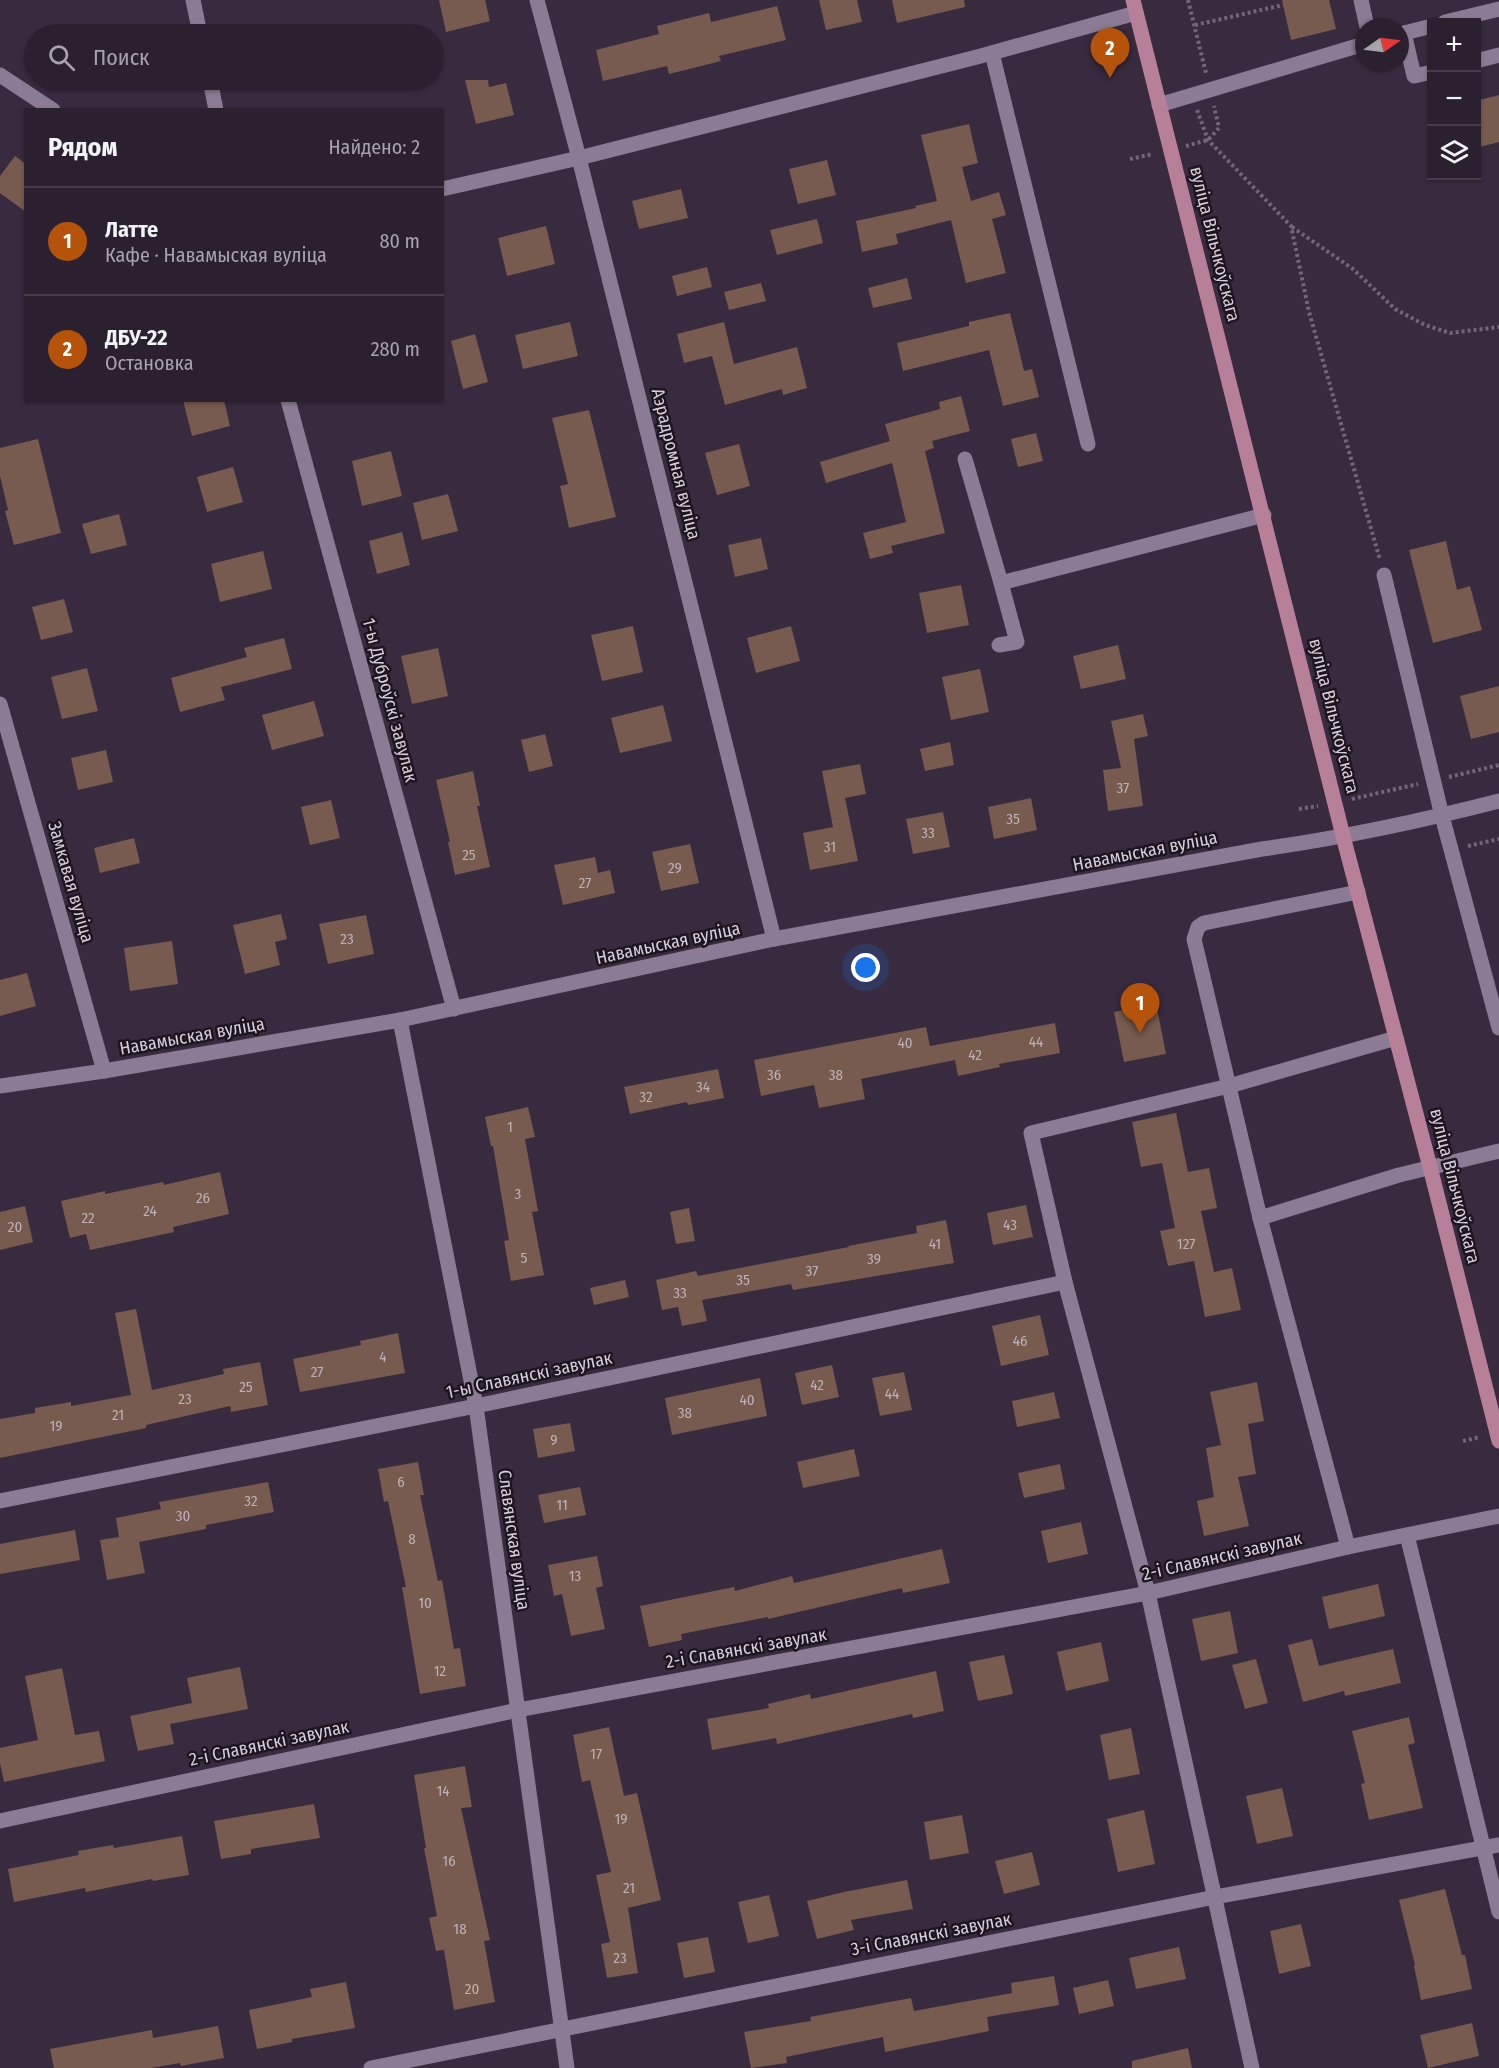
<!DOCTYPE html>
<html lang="ru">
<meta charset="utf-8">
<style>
body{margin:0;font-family:"Fira Sans Condensed",sans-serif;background:#332837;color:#f1f3f6}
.controls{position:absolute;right:18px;top:18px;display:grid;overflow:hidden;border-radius:0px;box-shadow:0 2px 4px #0004}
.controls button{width:54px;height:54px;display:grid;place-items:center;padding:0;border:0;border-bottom:2px solid #473e4b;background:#2b202f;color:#f1f3f6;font:30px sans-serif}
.compass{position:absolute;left:1355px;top:18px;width:54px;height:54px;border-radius:50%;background:#2b202f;box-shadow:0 2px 4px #0004;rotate:76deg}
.you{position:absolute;left:866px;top:968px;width:21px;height:21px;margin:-15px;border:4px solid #fff;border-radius:50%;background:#1a73e8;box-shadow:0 0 0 9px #1a73e833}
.badge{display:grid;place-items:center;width:39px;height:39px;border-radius:50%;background:#b45309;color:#fff;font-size:20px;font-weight:700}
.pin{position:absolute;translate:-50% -50px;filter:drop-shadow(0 2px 3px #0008)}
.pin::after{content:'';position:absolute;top:32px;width:21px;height:18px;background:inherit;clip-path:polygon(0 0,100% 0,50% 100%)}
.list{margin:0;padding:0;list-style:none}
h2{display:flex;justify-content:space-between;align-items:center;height:78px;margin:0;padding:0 24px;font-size:26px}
h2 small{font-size:20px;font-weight:400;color:#a6a3aa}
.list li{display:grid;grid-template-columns:39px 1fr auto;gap:18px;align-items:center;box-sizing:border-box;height:108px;padding:0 24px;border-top:2px solid #473e4b}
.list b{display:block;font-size:22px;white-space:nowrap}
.list p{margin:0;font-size:20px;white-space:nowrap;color:#a6a3aa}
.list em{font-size:20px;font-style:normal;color:#a6a3aa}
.icon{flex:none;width:33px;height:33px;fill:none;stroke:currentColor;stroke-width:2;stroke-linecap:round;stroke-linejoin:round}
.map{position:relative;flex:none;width:1499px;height:2068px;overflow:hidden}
.search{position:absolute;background:#2b202f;box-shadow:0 2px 4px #0004;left:24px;top:24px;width:420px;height:66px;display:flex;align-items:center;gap:15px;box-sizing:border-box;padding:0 21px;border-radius:33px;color:#a6a3aa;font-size:22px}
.panel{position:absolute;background:#2b202f;box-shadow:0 2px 4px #0004;left:24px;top:108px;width:420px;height:294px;border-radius:0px}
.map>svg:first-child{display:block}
.building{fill:#765b4e}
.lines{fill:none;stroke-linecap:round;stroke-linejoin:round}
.path{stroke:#736678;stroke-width:4;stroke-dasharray:3 3;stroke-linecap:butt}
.minor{stroke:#8c7b94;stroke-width:15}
.major{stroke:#b87f98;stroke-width:15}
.labels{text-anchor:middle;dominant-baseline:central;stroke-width:5;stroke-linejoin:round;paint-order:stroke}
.number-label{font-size:15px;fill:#bfb1b8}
.street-label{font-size:18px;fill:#d7cedb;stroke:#1d1620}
</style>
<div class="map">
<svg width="1499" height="2068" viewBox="0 0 1499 2068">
<rect width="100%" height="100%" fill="#392b3f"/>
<g class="building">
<path d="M439,0h46l5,21 -44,11z"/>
<path d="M819,0h38l5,22 -36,8z"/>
<path d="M892,0h72l1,7 -68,16z"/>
<path d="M1282,0h47l7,29 -45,11z"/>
<path d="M777,6l9,34 -67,16 2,5 -52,13 -2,-8 -64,15 -7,-31 63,-16 -2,-8 52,-13 2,9z"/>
<path d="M465,80h23l1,7 17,-4 8,32 -38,9z"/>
<path d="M1499,95v47l-23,6v-47z"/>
<path d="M969,124l9,39 -16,4 9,34 28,-9 7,23 -14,4 14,54 -40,10 -15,-63 -55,14 2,10 -36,8 -6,-31 60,-13 -1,-2 22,-5 -16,-66z"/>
<path d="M15,156l11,8v48l-26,-19v-17z"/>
<path d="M827,160l9,35 -38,9 -9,-35z"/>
<path d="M681,189l7,29 -49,11 -7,-28z"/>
<path d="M817,219l6,24 -46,12 -7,-25z"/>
<path d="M546,226l9,38 -48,12 -9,-38z"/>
<path d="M707,267l5,20 -35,9 -5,-20z"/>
<path d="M907,278l5,21 -39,9 -5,-20z"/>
<path d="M761,283l5,18 -37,9 -5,-18z"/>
<path d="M1010,313l14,58 8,-2 7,28 -36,9 -14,-56 -86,21 -6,-28 72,-17v-4z"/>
<path d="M570,322l8,34 -55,13 -8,-34z"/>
<path d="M724,322l10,42 63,-17 10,41 -24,7 -1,-6 -57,16 -13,-49 -28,7 -7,-29z"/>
<path d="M475,334l13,48 -25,7 -12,-48z"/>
<path d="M961,396l9,35 -38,10 2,7 -9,3 20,82 -54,13 2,7 -23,6 -7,-26 43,-11 -14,-59 -66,20 -6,-21 70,-21 -5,-17 55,-15 -1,-7z"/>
<path d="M183,400h41l6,26 -38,10z"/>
<path d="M589,410l27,107 -47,11 -9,-42 8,-2 -16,-66z"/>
<path d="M1036,433l7,28 -25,6 -7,-28z"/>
<path d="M38,439l23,94 -47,12 -9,-34 3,-1 -8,-34v-28z"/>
<path d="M739,444l11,42 -33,9 -12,-42z"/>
<path d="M391,451l11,45 -40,10 -10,-45z"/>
<path d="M233,467l10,35 -36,10 -10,-35z"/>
<path d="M448,494l10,37 -36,9 -9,-37z"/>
<path d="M119,514l8,31 -36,9 -9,-30z"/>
<path d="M402,532l8,33 -33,9 -8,-33z"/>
<path d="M761,538l7,31 -33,8 -7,-32z"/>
<path d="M1446,541l11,49 13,-4 12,44 -49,13 -24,-93z"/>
<path d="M263,551l9,38 -52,13 -9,-38z"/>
<path d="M961,585l8,40 -42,8 -8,-40z"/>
<path d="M64,599l9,33 -32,8 -9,-33z"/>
<path d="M633,626l10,46 -41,9 -11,-46z"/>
<path d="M791,626l9,35 -44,12 -9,-35z"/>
<path d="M284,638l8,31 -71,18 4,13 -45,12 -9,-34 76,-21 -3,-9z"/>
<path d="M1118,645l8,34 -45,10 -8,-33z"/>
<path d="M438,648l10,48 -36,8 -11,-48z"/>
<path d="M87,668l11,43 -36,8 -11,-42z"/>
<path d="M980,669l9,43 -38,8 -9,-43z"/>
<path d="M1499,686v46l-28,7 -11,-43z"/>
<path d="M314,701l10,35 -52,14 -10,-35z"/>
<path d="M663,705l9,36 -52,12 -9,-35z"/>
<path d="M1143,714l5,22 -14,3 9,67 -35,5 -5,-41 18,-2 -10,-47z"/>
<path d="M545,734l8,32 -24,6 -8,-32z"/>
<path d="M950,742l4,23 -29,6 -5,-22z"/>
<path d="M106,750l7,32 -35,8 -7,-32z"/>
<path d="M860,764l6,30 -21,4 13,63 -48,9 -7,-37 30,-6 -11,-56z"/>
<path d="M473,771l7,35h-3l13,61 -35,8 -7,-33h2l-14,-62z"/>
<path d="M1031,798l6,32 -43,9 -6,-32z"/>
<path d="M331,800l9,38 -30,7 -9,-38z"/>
<path d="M943,812l7,35 -37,7 -7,-35z"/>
<path d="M134,838l6,25 -40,10 -6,-25z"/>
<path d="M690,844l9,39 -38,8 -9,-39z"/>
<path d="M595,857l3,16 12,-3 5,23 -52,12 -9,-40z"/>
<path d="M281,914l6,25 -12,3 5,23 -35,9 -12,-49z"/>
<path d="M366,915l8,39 -46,10 -9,-40z"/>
<path d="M172,941l6,43 -48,7 -6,-43z"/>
<path d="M27,973l9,33 -36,10v-36z"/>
<path d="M1156,1003l10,51 -42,8 -10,-50z"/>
<path d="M1055,1023l5,30 -61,11 1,3 -42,9 -3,-16 -94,19 4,20 -46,9 -5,-23 -53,11 -7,-36 172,-33 4,19z"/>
<path d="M718,1069l6,29 -36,7 -1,-3 -57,12 -6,-27z"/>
<path d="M528,1107l7,30 -10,2 13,72 -6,1 12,63 -33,6 -7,-40 5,-1 -16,-94h-2l-6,-29z"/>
<path d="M1176,1113l12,59 21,-4 8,40 -16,3 13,61 18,-4 9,42 -36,7 -11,-56 -26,5 -8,-35 15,-3 -13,-65 -21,4 -9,-45z"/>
<path d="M220,1172l9,42 -56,13 1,5 -84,18 -4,-16 -16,4 -9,-37 44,-10v3l58,-12 1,3z"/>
<path d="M1026,1205l7,32 -40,8 -6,-32z"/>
<path d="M25,1206l8,36 -33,8v-38z"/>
<path d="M689,1208l6,33 -19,3 -6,-32z"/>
<path d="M946,1220l8,43 -161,27 -2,-6 -89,16 5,21 -25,5 -4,-19 -16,3 -6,-30 40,-9 2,5 151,-29 -1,-1 69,-13 -1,-7z"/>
<path d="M625,1280l4,17 -35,8 -4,-17z"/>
<path d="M136,1309l16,81 72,-16 -1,-5 37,-7 8,43 -37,7 -1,-6 -84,19v3l-146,30v-39l35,-6v-5l36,-6v4l60,-11 -16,-82z"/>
<path d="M1040,1315l9,40 -48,11 -9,-40z"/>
<path d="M398,1333l7,40 -105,19 -7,-33 68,-14 -1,-4z"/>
<path d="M832,1365l7,32 -37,8 -7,-32z"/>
<path d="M904,1372l8,38 -32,6 -8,-38z"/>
<path d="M760,1378l7,38 -95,19 -7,-37z"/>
<path d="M1257,1382l7,39 -16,3 8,50 -18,3 11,49 -45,10 -7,-35 17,-4 -8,-49 15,-3 -11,-53z"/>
<path d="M1054,1392l6,26 -43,9 -5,-26z"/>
<path d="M570,1423l5,28 -37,7 -5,-29z"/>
<path d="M854,1449l6,27 -57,12 -6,-26z"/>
<path d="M418,1462l6,33h-4l18,86 4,-1 12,69 6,-1 6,38 -46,8 -18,-107h4l-18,-86 -4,1 -6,-33z"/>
<path d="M1060,1464l5,25 -41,9 -6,-25z"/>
<path d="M268,1482l6,30 -68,13v4l-67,13 6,31 -38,7 -7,-40 19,-3 -3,-19 45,-9 -2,-7z"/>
<path d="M580,1487l6,28 -42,8 -6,-28z"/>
<path d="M1081,1522l7,32 -40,9 -7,-32z"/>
<path d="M75,1530l5,30 -80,14v-30z"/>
<path d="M942,1549l8,34 -47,10 -1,-5 -134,31v-2l-87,17 1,6 -33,7 -9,-41 94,-19 1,4 57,-15 2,7z"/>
<path d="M597,1556l6,30 -7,2 9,41 -34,7 -9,-42 -8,2 -6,-31z"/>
<path d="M1378,1584l7,32 -56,13 -7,-32z"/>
<path d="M1230,1611l8,42 -37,8 -9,-42z"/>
<path d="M1312,1639l7,27 74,-17 8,34 -56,13 -1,-5 -41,11 -15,-57z"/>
<path d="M1101,1642l8,39 -43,10 -9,-39z"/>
<path d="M1004,1655l9,39 -35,7 -9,-39z"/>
<path d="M1256,1659l12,44 -23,6 -13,-44z"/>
<path d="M240,1667l8,42 -78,15 4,20 -36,7 -8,-35 62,-13 -5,-25z"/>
<path d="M62,1668l13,67 24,-4 6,30 -101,21 -4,-19v-15l38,-8 -13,-64z"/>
<path d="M936,1671l8,40 -31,7 -1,-4 -135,30 -1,-6 -64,12 -5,-31 62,-11 -1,-4 42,-10 1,5z"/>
<path d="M1409,1717l6,26 -7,2 15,63 -54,12 -8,-36 4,-1 -13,-52z"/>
<path d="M609,1727l15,69 13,-3 24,107 -33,8 10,65 -31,5 -6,-34 9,-2 -14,-67 15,-3 -21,-92 -8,2 -9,-47z"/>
<path d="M1131,1728l9,46 -31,6 -9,-45z"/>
<path d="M465,1766l7,41 -11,1 29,132 -6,1 11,61 -41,8 -10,-60 -8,1 -7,-33 8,-2 -13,-68h2l-12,-73z"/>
<path d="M1282,1788l11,48 -36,8 -11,-48z"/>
<path d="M314,1804l6,34 -69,11v5l-30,5 -7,-38z"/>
<path d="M1144,1810l11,54 -37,8 -11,-53z"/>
<path d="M962,1815l7,38 -39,7 -6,-38z"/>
<path d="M182,1836l7,39 -36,6 -1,-2 -66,13 -1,-4 -71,14 -6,-33 71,-14 -1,-4 35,-6 1,3z"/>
<path d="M1032,1852l8,33 -36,9 -9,-33z"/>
<path d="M907,1880l6,29 -62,11 3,10 -37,9 -10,-38 37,-9z"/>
<path d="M1445,1889l17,66h3l7,34 -51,11 -7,-34 1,-1 -16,-65z"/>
<path d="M769,1895l10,41 -31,7 -10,-41z"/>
<path d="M1301,1924l10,42 -32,8 -9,-43z"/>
<path d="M708,1937l7,35 -31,6 -7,-35z"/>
<path d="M1179,1947l7,32 -50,10 -7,-31z"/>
<path d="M1054,1976l5,29 -72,12 2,14 -104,21 -2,-15 -97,20 1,6 -36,5 -7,-36 67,-11 -1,-4 101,-19 3,13 98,-18 -1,-10z"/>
<path d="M1108,1980l6,26 -35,8 -6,-26z"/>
<path d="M346,1982l9,46 -63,11v3l-35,7 -8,-39 63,-13 -2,-8z"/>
<path d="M1472,2023l7,33 -51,12 -8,-33z"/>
<path d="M218,2026l6,32 -43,8 -1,-3 -29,5h-97l-4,-19 102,-19 1,8z"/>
<path d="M1188,2048l4,20h-60v-7z"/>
</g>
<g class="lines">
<g class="path">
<path d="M1188,0l18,73"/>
<path d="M1195,25l88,-20"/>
<path d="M1197,110l11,30 83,86 18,86 71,248"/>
<path d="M1186,146l22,-6 11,-12 -5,-22"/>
<path d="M1130,159l23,-5"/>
<path d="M1292,227l61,42 42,40 30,16 25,8 49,-6"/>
<path d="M1449,777l50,-12"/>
<path d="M1352,799l66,-15"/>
<path d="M1299,809l19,-3"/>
<path d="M1468,846l31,-7"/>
<path d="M1463,1441l17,-4"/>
</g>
<g class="minor">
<path d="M193,0l7,34"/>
<path d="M537,0l42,158 195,781"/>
<path d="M1361,0l6,27"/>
<path d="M1445,22l54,-13"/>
<path d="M1404,33l10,43 18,-4"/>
<path d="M1400,34l32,-8"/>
<path d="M992,53l96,391"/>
<path d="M1476,61l23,-6"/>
<path d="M0,75l53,35"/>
<path d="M210,80l6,30"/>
<path d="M1159,105l205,-61"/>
<path d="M442,189l137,-31 398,-101 159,-44"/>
<path d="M288,400l166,609"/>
<path d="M965,459l36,124 263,-68"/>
<path d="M1384,575l58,241 57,212"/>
<path d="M999,645l18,-3 -16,-59"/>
<path d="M0,704l104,367"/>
<path d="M400,1020l76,386 91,662"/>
<path d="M0,1086l104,-15 296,-51 374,-81 488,-90c79,-11 159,-28 237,-48"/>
<path d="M1260,1218l139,-43 100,-24"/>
<path d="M0,1501l476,-95 589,-124"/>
<path d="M1407,1535l92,377"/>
<path d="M1348,1547l-88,-329 -66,-279 4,-12 6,-4 154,-31"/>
<path d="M0,1821l518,-111 630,-117 200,-46 151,-31"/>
<path d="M371,2068l844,-171 284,-52"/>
<path d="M1252,2068l-104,-475 -83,-311 -34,-149 198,-47 167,-48"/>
</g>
<path class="major" d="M1133,0l210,836 87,331 69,274"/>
</g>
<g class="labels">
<g class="number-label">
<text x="1123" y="788">37</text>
<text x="1013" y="819">35</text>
<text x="928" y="833">33</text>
<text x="830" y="847">31</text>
<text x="469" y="855">25</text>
<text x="675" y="868">29</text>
<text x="585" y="883">27</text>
<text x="347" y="939">23</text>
<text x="1036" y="1042">44</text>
<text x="905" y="1043">40</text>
<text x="975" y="1055">42</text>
<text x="774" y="1075">36</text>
<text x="836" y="1075">38</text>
<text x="703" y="1087">34</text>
<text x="646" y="1097">32</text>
<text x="510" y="1127">1</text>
<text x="518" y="1194">3</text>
<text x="203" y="1198">26</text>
<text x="150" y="1211">24</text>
<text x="88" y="1218">22</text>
<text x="1010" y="1225">43</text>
<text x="15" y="1227">20</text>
<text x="935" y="1244">41</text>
<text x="1186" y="1244">127</text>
<text x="524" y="1258">5</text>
<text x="874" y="1259">39</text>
<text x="812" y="1271">37</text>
<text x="743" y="1280">35</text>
<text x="680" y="1293">33</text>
<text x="1020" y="1341">46</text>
<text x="383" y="1357">4</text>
<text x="317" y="1372">27</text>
<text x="817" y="1385">42</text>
<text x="246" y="1387">25</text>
<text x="892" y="1394">44</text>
<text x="185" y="1399">23</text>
<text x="747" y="1400">40</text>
<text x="685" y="1413">38</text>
<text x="118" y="1415">21</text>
<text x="56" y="1426">19</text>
<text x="554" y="1440">9</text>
<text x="401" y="1482">6</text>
<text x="251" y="1501">32</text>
<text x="562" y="1505">11</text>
<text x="183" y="1516">30</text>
<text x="412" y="1539">8</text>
<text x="575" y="1576">13</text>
<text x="425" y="1603">10</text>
<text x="440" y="1671">12</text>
<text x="596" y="1754">17</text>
<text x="443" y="1791">14</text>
<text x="621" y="1819">19</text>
<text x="449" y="1861">16</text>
<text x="629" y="1888">21</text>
<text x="460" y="1929">18</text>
<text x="620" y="1958">23</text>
<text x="472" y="1989">20</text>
</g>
<g class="street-label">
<text transform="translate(1215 244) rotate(76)">вуліца Вільчкоўскага</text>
<text transform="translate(676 464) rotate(76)">Аэрадромная вуліца</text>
<text transform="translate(390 700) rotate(75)">1-ы Дуброўскі завулак</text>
<text transform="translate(1334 716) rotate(76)">вуліца Вільчкоўскага</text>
<text transform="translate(1145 851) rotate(-11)">Навамыская вуліца</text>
<text transform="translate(71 882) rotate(74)">Замкавая вуліца</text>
<text transform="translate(668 943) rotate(-12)">Навамыская вуліца</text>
<text transform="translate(192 1036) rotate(-10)">Навамыская вуліца</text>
<text transform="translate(1455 1186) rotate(76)">вуліца Вільчкоўскага</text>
<text transform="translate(529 1375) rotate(-12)">1-ы Славянскі завулак</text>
<text transform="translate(514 1540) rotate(82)">Славянская вуліца</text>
<text transform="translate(1222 1556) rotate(-13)">2-і Славянскі завулак</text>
<text transform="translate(746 1648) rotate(-10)">2-і Славянскі завулак</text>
<text transform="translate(269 1743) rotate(-12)">2-і Славянскі завулак</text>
<text transform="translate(931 1934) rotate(-11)">3-і Славянскі завулак</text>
</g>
</g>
</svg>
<div class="controls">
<button>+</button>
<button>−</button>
<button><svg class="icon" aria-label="layers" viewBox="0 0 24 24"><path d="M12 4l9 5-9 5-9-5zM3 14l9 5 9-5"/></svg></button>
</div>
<svg class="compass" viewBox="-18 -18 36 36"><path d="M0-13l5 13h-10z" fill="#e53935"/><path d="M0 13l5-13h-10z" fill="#a6a3aa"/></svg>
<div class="you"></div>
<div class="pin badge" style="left:1140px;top:1033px">1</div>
<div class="pin badge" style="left:1110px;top:78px">2</div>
<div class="search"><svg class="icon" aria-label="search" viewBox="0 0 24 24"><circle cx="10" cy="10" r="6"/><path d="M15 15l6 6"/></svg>Поиск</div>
<section class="panel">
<h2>Рядом<small>Найдено: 2</small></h2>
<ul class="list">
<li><span class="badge">1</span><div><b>Латте</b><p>Кафе · Навамыская вуліца</p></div><em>80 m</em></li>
<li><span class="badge">2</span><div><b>ДБУ-22</b><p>Остановка</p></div><em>280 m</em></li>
</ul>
</section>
</div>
